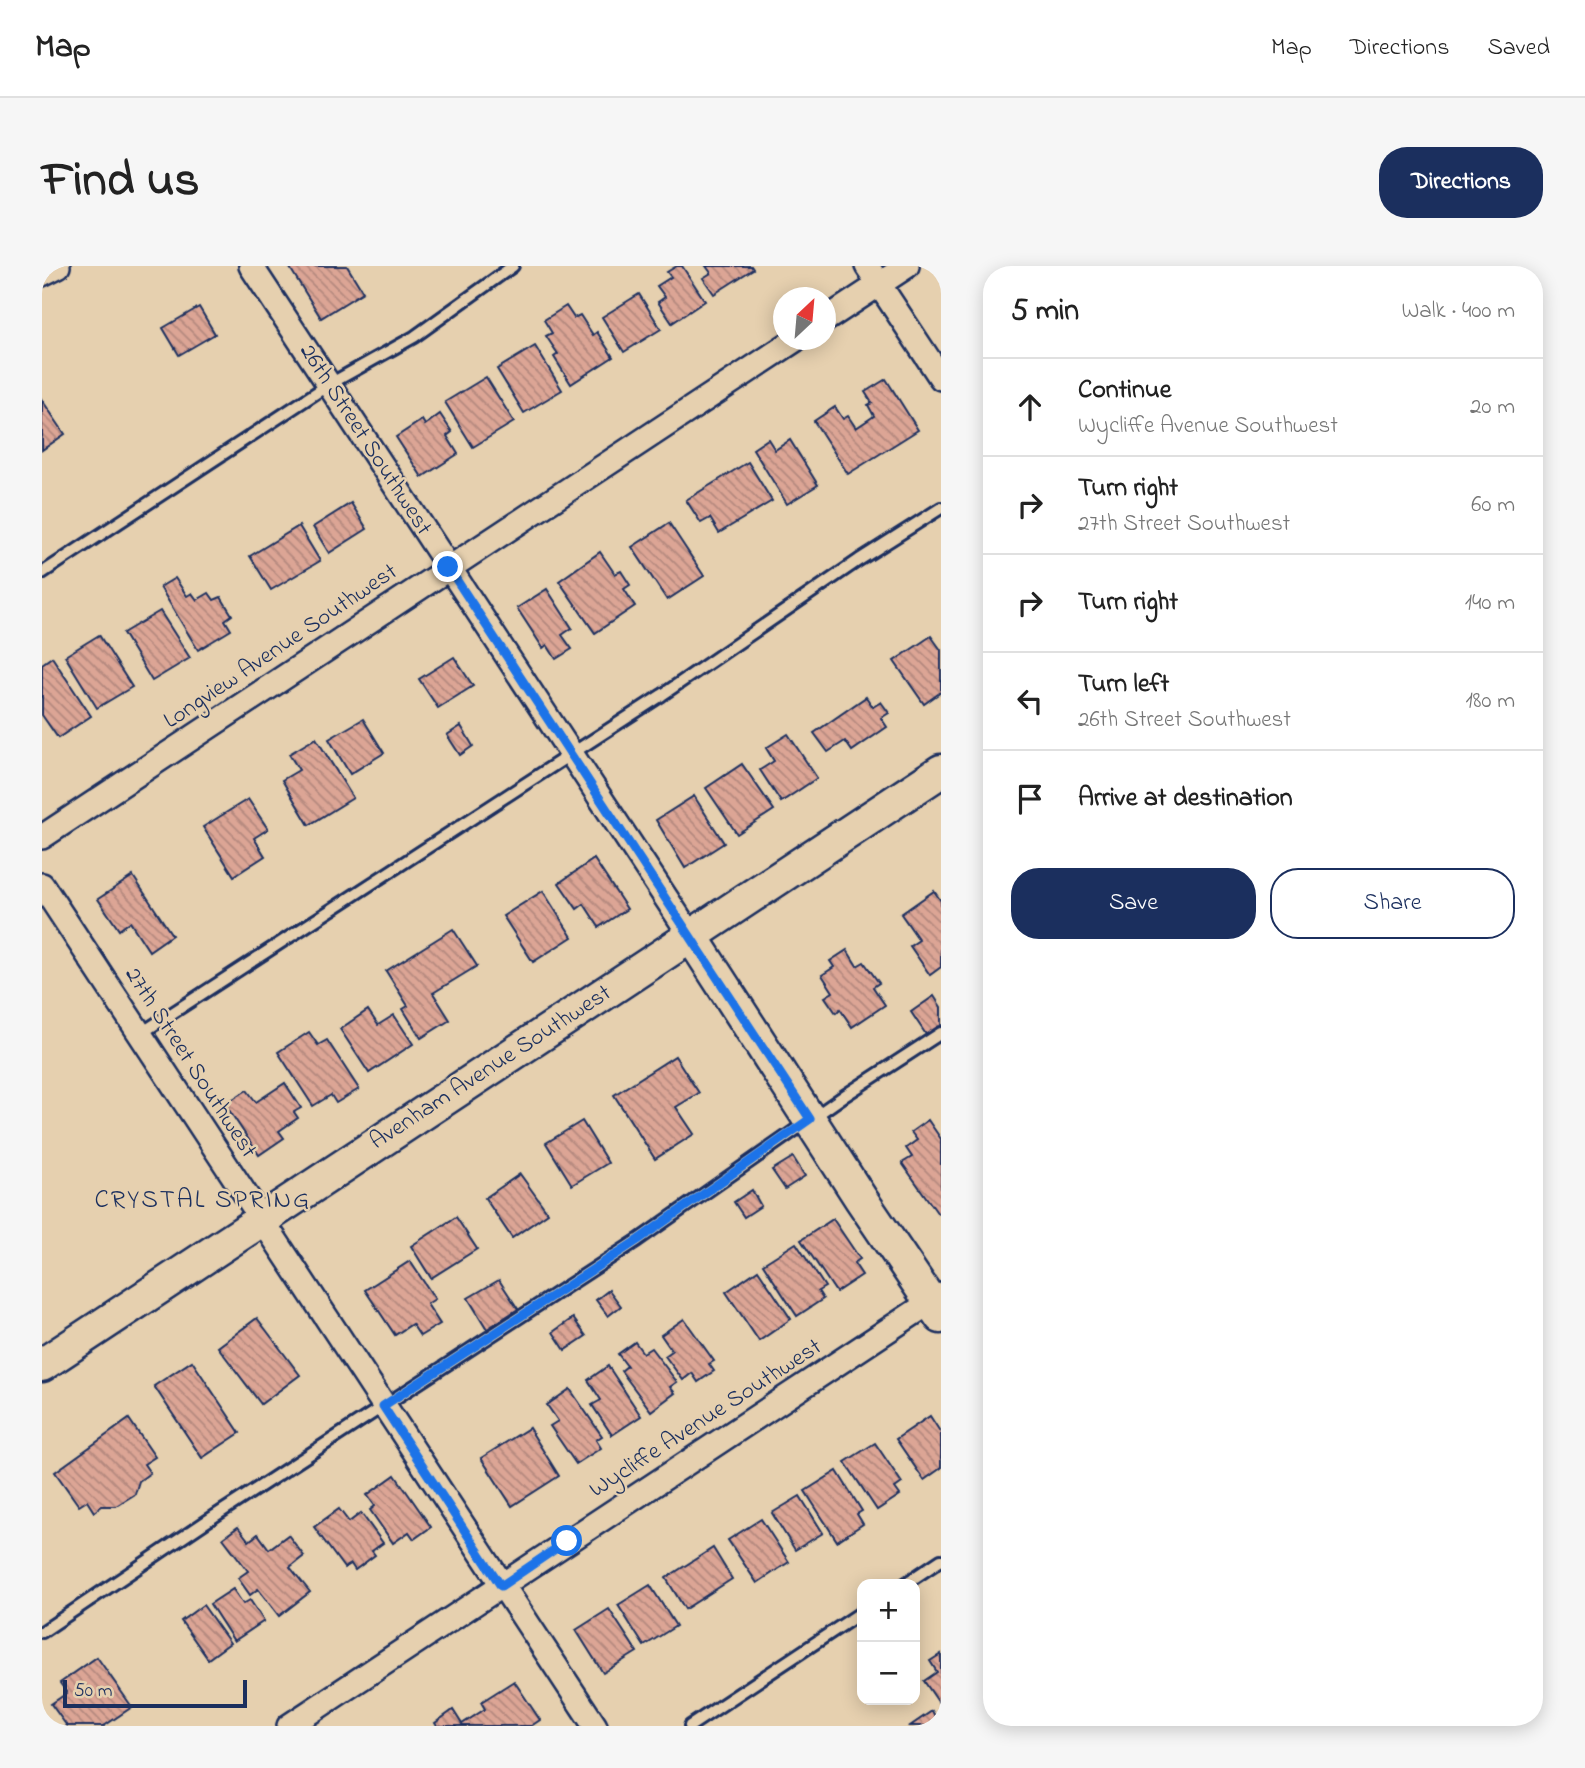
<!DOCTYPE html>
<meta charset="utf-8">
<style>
body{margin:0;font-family:"Indie Flower",sans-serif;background:#f6f6f6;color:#222}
.controls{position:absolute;right:21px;bottom:21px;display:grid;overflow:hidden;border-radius:14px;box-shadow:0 4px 18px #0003}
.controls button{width:63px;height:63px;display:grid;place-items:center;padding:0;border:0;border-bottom:2px solid #e0e0e0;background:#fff;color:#222;font:35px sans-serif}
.compass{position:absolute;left:731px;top:21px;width:63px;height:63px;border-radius:50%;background:#fff;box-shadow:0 4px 18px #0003;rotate:26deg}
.scale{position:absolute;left:21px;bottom:18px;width:184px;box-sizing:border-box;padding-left:7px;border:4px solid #1b2f5e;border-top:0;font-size:19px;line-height:24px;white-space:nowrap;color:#1b2f5e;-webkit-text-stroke:5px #e6d0af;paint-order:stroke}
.stop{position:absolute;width:21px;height:21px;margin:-16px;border:5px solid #1a73e8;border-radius:50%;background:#fff}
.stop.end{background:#1a73e8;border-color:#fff;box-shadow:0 2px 7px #0008}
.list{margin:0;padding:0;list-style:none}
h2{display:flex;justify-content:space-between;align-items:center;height:91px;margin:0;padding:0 28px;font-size:30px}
h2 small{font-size:23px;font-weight:400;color:#767676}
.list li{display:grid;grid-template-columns:46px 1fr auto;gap:21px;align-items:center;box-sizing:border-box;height:98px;padding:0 28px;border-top:2px solid #e0e0e0}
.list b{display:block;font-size:26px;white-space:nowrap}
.list p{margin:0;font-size:23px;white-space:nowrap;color:#767676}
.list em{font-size:23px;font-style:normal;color:#767676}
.actions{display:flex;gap:14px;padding:21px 28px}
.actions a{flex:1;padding:16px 0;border:2px solid #1b2f5e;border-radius:28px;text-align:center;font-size:24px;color:#1b2f5e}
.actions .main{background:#1b2f5e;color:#fff}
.icon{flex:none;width:38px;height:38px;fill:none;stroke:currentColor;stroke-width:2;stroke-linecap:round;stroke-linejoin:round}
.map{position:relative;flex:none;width:899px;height:1460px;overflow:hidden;border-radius:28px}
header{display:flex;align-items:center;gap:42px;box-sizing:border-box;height:98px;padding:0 35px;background:#fff;border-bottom:2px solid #e0e0e0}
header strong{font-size:33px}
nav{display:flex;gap:38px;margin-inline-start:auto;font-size:24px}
.intro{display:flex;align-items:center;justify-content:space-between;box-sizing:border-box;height:168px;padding:0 42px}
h1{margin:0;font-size:49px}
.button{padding:18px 32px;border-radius:28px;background:#1b2f5e;color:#fff;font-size:24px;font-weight:700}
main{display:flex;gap:42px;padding:0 42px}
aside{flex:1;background:#fff;border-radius:28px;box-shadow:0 4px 18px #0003}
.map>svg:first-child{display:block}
.building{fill:url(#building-back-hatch);stroke:#1b2f5e;stroke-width:2}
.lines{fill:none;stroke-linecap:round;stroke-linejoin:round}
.lane-casing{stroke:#1b2f5e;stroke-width:16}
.street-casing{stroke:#1b2f5e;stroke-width:28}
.secondary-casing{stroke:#1b2f5e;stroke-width:37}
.lane{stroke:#e6d0af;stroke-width:10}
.street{stroke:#e6d0af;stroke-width:23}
.secondary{stroke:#e6d0af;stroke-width:32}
.route{stroke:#1a73e8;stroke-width:9}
.labels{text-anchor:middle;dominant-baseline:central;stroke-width:5;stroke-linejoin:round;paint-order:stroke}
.street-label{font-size:24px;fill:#1b2f5e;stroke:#e6d0af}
.neighbourhood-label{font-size:26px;letter-spacing:2px;fill:#1b2f5e;stroke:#e6d0af}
</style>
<header>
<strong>Map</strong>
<nav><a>Map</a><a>Directions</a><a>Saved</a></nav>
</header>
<div class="intro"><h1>Find us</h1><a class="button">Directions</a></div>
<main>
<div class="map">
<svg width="899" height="1460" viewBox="0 0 899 1460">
<defs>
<pattern id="building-back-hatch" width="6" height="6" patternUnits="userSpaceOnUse" patternTransform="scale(1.75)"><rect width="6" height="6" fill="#dca595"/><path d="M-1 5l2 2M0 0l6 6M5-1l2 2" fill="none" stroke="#b2877d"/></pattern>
</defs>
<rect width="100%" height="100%" fill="#e6d0af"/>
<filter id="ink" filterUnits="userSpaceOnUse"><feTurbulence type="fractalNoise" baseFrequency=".0143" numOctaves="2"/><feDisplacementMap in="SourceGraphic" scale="14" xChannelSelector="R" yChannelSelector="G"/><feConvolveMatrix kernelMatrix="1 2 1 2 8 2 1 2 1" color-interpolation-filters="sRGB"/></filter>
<g filter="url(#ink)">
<g class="building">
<path d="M252,0h53l16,26 -42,26 -31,-50z"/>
<path d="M635,0h5l23,35 -33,22 -14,-21 7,-5 -8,-11 14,-9 -4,-5z"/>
<path d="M664,0h45l2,3 -39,25 -11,-16 8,-5z"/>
<path d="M597,28l22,35 -37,23 -22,-35z"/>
<path d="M524,40l8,12 6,-3 13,20 4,-3 16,25 -42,27 -17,-27 4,-3 -12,-18 6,-3 -8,-13z"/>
<path d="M157,41l16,27 -36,21 -16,-27z"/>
<path d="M493,80l27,44 -38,23 -27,-44z"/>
<path d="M444,111l28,45 -41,25 -28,-45z"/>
<path d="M844,113l32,51 -70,44 -34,-53 21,-14 8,12 5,-3 8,12 18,-12 -6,-11 4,-2 -7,-11z"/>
<path d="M0,134l23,34 -23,16z"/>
<path d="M398,148l12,18 -5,4 11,18 -36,23 -26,-40 26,-17 3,5z"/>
<path d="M726,173l7,11 15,-10 28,45 -31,19 -34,-55z"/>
<path d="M706,196l24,39 -53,32 -9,-15 -9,5 -15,-23z"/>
<path d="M309,237l16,26 -38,24 -16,-26z"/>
<path d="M627,257l35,53 -37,24 -35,-53z"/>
<path d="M257,260l21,35 -49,29 -21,-34z"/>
<path d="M558,286l15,22 6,-3 9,14 -6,4 11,17 -40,27 -36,-52z"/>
<path d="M133,312l12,18 5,-3 5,7 12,-7 5,7 7,-3 11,18 -7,5 6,10 -33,20 -38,-63z"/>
<path d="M505,323l25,39 -10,7 10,14 -16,10 -9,-14 -4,3 -26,-40z"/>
<path d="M118,345l30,47 -38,23 -29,-48z"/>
<path d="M57,369l33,52 -35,21 -32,-52z"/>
<path d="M889,370l10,14v42l-17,12 -30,-43z"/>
<path d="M10,391l39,59 -33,22 -16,-23v-51z"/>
<path d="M412,391l19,29 -35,22 -19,-29z"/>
<path d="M824,431l7,10 8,-5 8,11 -8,5 6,9 -35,24 -7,-10 -17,11 -14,-19z"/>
<path d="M321,453l21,34 -34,21 -21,-35z"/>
<path d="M419,460l12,20 -13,9 -13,-20z"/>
<path d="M746,468l29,44 -36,24 -21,-32 14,-9 -8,-13z"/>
<path d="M274,472l37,60 -44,27 -27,-45 17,-10 -10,-16z"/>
<path d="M700,498l32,46 -37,24 -31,-46z"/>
<path d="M652,530l30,47 -39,25 -29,-48z"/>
<path d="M206,533l20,30 -14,9 11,18 -31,20 -31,-49z"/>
<path d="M552,593l33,50 -28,18 -15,-23 -7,5 -18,-26z"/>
<path d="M91,610l39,59 -23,16 -19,-29 -11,8 -21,-31z"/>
<path d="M501,625l29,46 -39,25 -30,-46z"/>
<path d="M892,625l7,10v66l-11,8 -20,-29 9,-6 -18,-26z"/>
<path d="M411,663l24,37 -44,27 17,27 -29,18 -18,-29 5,-3 -22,-35z"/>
<path d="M805,684l10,16 7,-4 15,21 -6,4 12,18 -33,22 -12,-18 -4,4 -11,-16 8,-5 -11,-17 12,-8 -4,-6z"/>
<path d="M892,730l7,11v20l-14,9 -16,-24z"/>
<path d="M326,744l10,15 16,-10 19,29 -44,29 -29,-44z"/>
<path d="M267,766l9,13 9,-5 32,49 -23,14 -5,-8 -18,11 -35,-54z"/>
<path d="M633,790l24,37 -23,14 18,27 -39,25 -41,-64z"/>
<path d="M243,817l16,25 -7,4 4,6 -19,13 5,7 -25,17 -34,-51 22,-14 9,12z"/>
<path d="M886,854l13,19v73l-3,2 -36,-51 10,-6 -6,-9 11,-8 -6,-8z"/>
<path d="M540,855l26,42 -36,22 -26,-42z"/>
<path d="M751,891l12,19 -20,13 -13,-19z"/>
<path d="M478,908l28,39 -36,25 -27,-40z"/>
<path d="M710,924l9,16 -17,11 -10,-15z"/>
<path d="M414,951l21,32 -46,29 -20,-32z"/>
<path d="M791,953l27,40 -6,4 8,12 -26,17 -35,-52z"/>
<path d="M754,977l29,44 -7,4 5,8 -26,17 -34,-52z"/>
<path d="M368,995l25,38 -8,5 13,20 -20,12 -8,-12 -17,11 -30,-45z"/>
<path d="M716,1004l33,49 -32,22 -33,-49z"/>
<path d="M457,1014l19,29 -31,20 -19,-31z"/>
<path d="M567,1024l12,16 -13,10 -12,-16z"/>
<path d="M215,1052l43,57 -39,29 -43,-57z"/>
<path d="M531,1052l13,18 -21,14 -12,-18z"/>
<path d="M642,1053l30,42 -5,3 5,7 -16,11 -6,-9 -9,7 -18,-24 7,-5 -11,-16z"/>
<path d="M593,1076l8,11 8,-5 26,34 -7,5 5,6 -24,18 -30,-40 6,-5 -9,-12z"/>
<path d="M150,1095l48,72 -38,25 -48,-72z"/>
<path d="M566,1100l33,50 -29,19 -20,-30 9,-5 -13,-20z"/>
<path d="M528,1123l32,47 -6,4 5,8 -25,16 -26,-38 8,-5 -11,-16z"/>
<path d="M888,1150l11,17v35l-17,12 -28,-41z"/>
<path d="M87,1153l26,38 -11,7 6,9 -11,8 -4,13 -19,12h-14l-8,6 -7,-11 -8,5 -24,-34z"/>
<path d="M487,1162l30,48 -47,30 -31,-48z"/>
<path d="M833,1177l27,40 -7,5 5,7 -23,15 -32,-48z"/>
<path d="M795,1205l25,40 -5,3 6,10 -26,17 -32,-50z"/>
<path d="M353,1209l36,52 -17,12 -5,-7 -16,11 -23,-33 5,-4 -8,-11z"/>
<path d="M758,1230l23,37 -28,17 -23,-37z"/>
<path d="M297,1243l10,13 12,-9 22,30 -11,8 3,4 -20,15 -4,-6 -7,4 -30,-41z"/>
<path d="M719,1253l28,43 -32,21 -29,-43z"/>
<path d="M196,1261l11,14 9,-7 11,15 19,-14 16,21 -14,11 20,25 -31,24 -21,-27 -8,6 -12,-17 10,-7 -25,-33z"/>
<path d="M671,1282l19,31 -47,30 -19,-31z"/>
<path d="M608,1319l26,41 -32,20 -26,-41z"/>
<path d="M191,1323l10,15 7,-4 14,21 -30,20 -24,-37z"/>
<path d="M161,1339l27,38 -22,16 -27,-38z"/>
<path d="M567,1343l28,43 -34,21 -27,-43z"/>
<path d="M899,1388v52l-17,-25 13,-9 -7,-11z"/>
<path d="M55,1391l35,50 -28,19h-37l-16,-22 16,-11 -7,-10z"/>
<path d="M472,1415l26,39 -9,6h-94l-2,-3 18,-13 9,14 23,-15 -4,-7z"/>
<path d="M890,1445l9,15h-31z"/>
</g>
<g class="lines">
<g class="lane-casing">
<g id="lane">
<path d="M0,307l286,-188 86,-48 99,-71"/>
<path d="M98,768l522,-339 197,-135 82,-52"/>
<path d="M863,1318l36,-24"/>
<path d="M0,1366l162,-109 434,-283 206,-144 97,-63"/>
<path d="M648,1460l172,-114"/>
</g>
</g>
<g class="street-casing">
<g id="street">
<path d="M209,0l440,670"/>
<path d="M825,0l74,112"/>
<path d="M0,8l16,-8"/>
<path d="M783,54l82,-54"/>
<path d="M0,571l753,-497"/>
<path d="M0,619l553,841"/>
<path d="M247,1460l652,-431"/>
</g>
</g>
<g class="secondary-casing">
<g id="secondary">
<path d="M649,670l170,263 80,118"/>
<path d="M0,1099l899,-594"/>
</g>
</g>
<use href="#lane" class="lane"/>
<use href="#street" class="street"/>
<use href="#secondary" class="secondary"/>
</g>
</g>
<g class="lines" filter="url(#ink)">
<path class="route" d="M406,301l362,552 -172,121 -255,166 118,180 66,-45"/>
</g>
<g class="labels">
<g class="street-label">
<text transform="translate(323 174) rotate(57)">26th Street Southwest</text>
<text transform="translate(239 381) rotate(-34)">Longview Avenue Southwest</text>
<text transform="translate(148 797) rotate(57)">27th Street Southwest</text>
<text transform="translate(449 802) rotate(-33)">Avenham Avenue Southwest</text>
<text transform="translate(664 1153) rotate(-33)">Wycliffe Avenue Southwest</text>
</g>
<g class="neighbourhood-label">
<text x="161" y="935">CRYSTAL SPRING</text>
</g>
</g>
</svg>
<div class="controls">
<button>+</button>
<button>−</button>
</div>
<svg class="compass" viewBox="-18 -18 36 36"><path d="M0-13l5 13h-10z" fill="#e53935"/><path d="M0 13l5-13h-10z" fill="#767676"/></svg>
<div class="scale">50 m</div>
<div class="stop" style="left:525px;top:1275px"></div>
<div class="stop end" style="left:406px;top:301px"></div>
</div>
<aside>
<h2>5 min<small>Walk · 400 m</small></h2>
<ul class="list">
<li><svg class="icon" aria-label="ahead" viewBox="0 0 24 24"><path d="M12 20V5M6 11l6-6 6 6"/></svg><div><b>Continue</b><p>Wycliffe Avenue Southwest</p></div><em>20 m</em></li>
<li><svg class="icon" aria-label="right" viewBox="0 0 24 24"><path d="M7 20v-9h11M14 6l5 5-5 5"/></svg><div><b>Turn right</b><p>27th Street Southwest</p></div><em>60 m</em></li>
<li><svg class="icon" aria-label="right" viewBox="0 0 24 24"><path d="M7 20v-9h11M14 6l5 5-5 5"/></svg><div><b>Turn right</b></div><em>140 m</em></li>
<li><svg class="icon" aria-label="left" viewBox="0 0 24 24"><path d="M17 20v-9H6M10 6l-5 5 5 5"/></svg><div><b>Turn left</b><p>26th Street Southwest</p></div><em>180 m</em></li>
<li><svg class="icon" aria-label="arrive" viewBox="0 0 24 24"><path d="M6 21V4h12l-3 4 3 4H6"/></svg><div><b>Arrive at destination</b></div></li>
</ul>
<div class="actions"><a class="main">Save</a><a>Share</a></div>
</aside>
</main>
